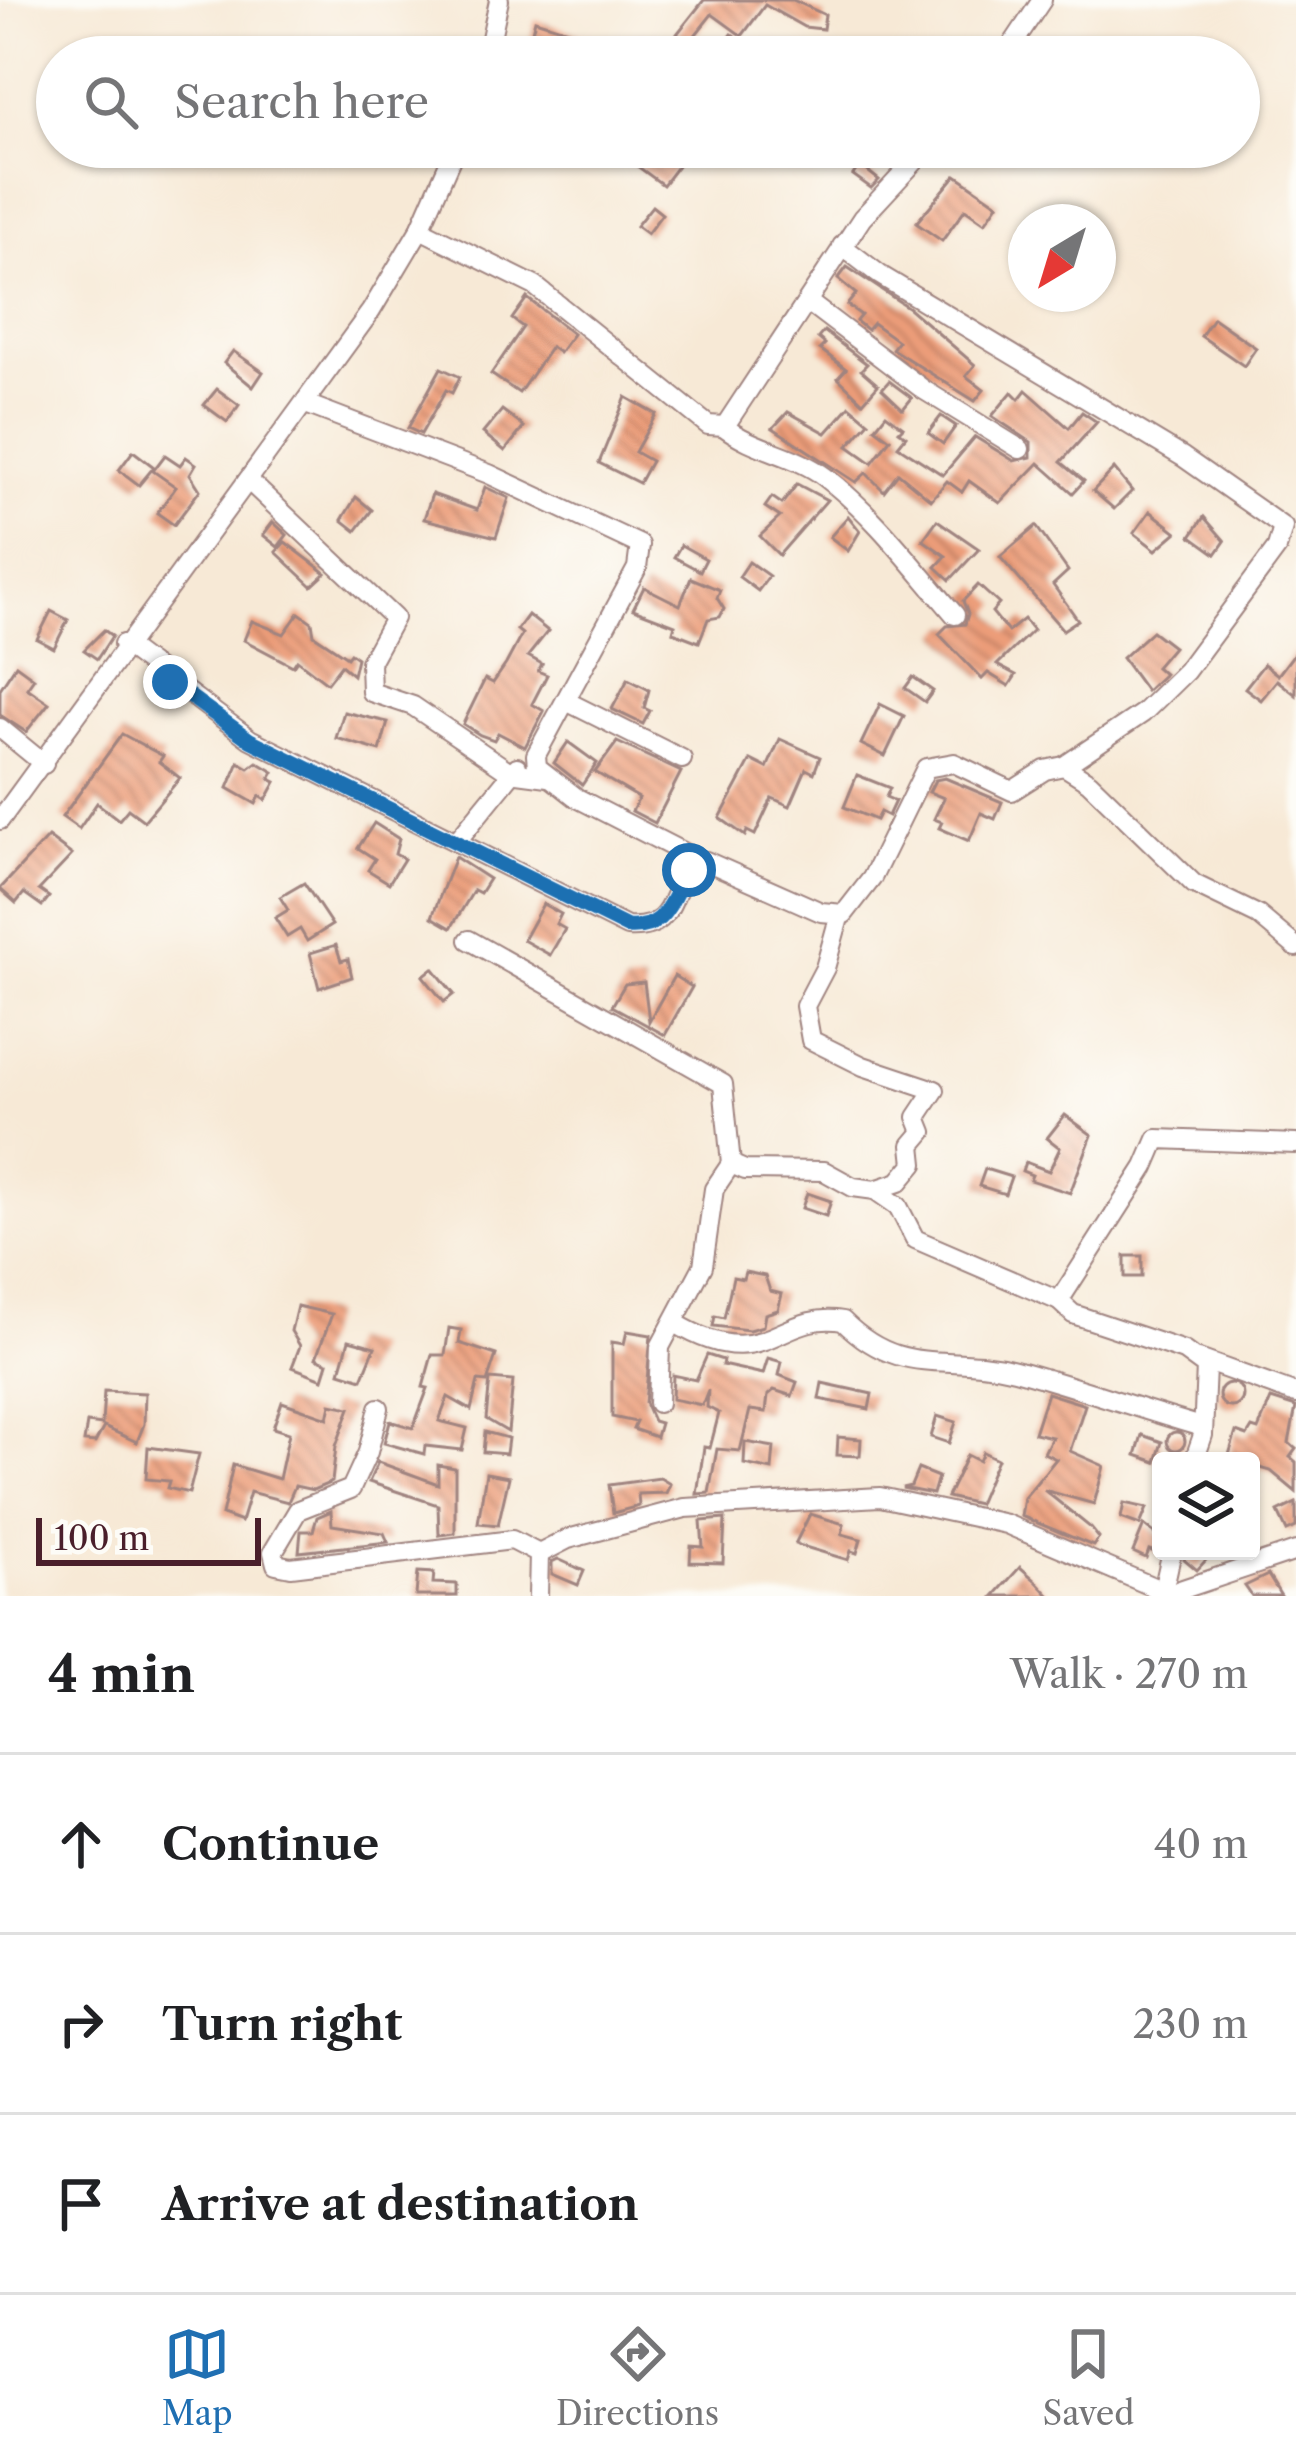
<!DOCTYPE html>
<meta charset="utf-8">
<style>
body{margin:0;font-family:"Libre Caslon Text",serif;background:#f6f6f6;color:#202124}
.controls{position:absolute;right:36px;bottom:36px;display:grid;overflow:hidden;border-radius:12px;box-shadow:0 3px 9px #0004}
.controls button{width:108px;height:108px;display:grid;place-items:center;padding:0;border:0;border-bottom:3px solid #e0e0e0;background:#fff;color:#202124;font:60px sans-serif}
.compass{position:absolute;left:1008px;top:204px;width:108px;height:108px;border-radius:50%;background:#fff;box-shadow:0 3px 9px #0004;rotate:218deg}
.scale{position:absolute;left:36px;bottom:30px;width:225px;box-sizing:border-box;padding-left:12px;border:6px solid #4a1f2b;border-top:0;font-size:33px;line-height:42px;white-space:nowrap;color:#4a1f2b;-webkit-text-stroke:9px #fdfcf7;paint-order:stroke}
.stop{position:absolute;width:36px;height:36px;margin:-27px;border:9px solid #1f6fb2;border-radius:50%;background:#fff}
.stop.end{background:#1f6fb2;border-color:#fff;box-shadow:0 3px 12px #0008}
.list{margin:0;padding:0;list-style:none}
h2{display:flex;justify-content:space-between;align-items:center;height:156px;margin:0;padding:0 48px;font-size:51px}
h2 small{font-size:39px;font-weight:400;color:#757577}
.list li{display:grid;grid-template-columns:78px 1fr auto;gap:36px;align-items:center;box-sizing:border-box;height:180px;padding:0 48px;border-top:3px solid #e0e0e0}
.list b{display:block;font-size:45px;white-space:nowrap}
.list em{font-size:39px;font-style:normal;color:#757577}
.icon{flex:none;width:66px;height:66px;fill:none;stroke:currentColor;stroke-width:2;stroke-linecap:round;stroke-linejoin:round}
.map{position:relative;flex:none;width:1296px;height:1596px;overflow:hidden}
.search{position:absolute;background:#fff;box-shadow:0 3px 9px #0004;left:36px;right:36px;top:36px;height:132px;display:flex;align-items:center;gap:30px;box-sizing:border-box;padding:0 42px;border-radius:66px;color:#757577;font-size:45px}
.sheet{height:696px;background:#fff}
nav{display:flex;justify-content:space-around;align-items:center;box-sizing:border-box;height:168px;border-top:3px solid #e0e0e0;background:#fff;font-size:33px;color:#757577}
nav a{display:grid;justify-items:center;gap:6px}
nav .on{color:#1f6fb2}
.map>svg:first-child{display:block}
.building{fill:url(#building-back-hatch)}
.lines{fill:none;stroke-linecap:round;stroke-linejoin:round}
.minor-casing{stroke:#a08480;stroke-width:22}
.minor{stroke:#fff;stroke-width:18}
.route{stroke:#1f6fb2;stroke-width:15}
</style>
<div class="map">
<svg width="1296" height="1596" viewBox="0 0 1296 1596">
<defs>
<pattern id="building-back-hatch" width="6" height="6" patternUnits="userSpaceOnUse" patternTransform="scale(3)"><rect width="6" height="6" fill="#ec9d79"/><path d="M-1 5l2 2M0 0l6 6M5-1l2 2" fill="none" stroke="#c17f63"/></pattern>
</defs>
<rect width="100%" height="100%" fill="#fdfcf7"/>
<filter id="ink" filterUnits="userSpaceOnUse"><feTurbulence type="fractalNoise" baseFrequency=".00833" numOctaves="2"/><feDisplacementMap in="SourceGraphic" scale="24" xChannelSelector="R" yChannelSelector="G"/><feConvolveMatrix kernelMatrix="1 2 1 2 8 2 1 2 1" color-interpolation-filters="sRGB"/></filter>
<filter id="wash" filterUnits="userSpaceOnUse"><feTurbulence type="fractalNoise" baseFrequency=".004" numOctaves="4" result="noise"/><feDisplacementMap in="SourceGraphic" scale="48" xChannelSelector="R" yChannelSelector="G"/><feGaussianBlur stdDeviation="2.7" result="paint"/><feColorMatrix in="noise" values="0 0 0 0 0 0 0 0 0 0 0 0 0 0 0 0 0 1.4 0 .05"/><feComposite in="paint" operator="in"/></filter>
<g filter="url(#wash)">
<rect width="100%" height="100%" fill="#f7e9d6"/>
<g id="blocks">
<g class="building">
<path d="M704,0h89l32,15 -2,14 -19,-2 -39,-22 -23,31 -30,-22 -23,29 -12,-9z"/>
<path d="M535,20l68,21 32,16h-66l-41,-10z"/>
<path d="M732,34l13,10 -10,13h-21z"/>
<path d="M611,147h44l24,17 -16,21z"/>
<path d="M860,165l19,15 -8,8 -18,-13z"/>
<path d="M956,175l42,29 -13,19 -20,-14 -23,32 -26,-18z"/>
<path d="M652,206l10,8 -15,20 -11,-8z"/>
<path d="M847,267l62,41 66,57 -9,11 18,14 -9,11 -83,-52 6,-8 -25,-18 -6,7 -11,-9 5,-6 -14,-10 9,-11 -18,-15z"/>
<path d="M527,298l46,36 -14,19 -8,-6 -32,46 -28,-19 32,-47 -11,-8z"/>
<path d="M1213,318l43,30 -12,18 -43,-30z"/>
<path d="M824,331l43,33 -6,6 17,15 -15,17 -25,-24 8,-9 -26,-20 5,-5 -7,-6z"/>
<path d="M233,351l30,21 -10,15 -29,-24z"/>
<path d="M441,368l19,9 -8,16 -6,-3 -25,44 -13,-6z"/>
<path d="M889,381l23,17 -9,11 -21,-20z"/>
<path d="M217,389l22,16 -12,17 -23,-17z"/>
<path d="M1026,390l43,38 13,-16 15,10 -36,40 23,19 -11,12 -34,-30 -39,40 -31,-22 -7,11 -15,-11 -16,19 -33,-27 -14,18 -18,-18 -10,9 -83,-54 15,-16 38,21 24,-27 19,16 -21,24 24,17 18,-24 -15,-11 11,-14 17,13 -4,4 7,5 -8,10 45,29 32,-38 39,24 17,-4v-15l-39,-26 20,-24 7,7z"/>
<path d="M626,397l30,17 -21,38 16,9 -12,22 -40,-20z"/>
<path d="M502,410l22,17 -19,24 -22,-18z"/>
<path d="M941,416l15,10 -13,18 -15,-11z"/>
<path d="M133,451l21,16 -15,18 -20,-15z"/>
<path d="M165,455l15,10 6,-8 10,7 -6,10 10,16 -26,35 -17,-12 19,-26 -23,-16z"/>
<path d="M1114,469l18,22 -18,18 -21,-18z"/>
<path d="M797,484l30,16 -48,55 -19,-19 20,-19 -15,-10 7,-10 10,7z"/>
<path d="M485,487l24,11 -13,39 -72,-18 8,-25 45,16z"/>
<path d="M356,497l16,13 -16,21 -14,-11z"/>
<path d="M1150,511l27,21 -21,18 -22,-17z"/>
<path d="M848,516l12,15 -12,20 -18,-14z"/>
<path d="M1204,517l21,24 -9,13 -25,-18z"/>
<path d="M937,520l42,29 -29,31 -14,-13 10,-11 -23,-16z"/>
<path d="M273,522l14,13 -9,12 -15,-12z"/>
<path d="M1036,526l32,45 -15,14 25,35 -15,10 -63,-73z"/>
<path d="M285,542l41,31 -14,13 -36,-34z"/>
<path d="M681,545l25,14 -6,12 -26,-14z"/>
<path d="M749,562l20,14 -11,15 -19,-14z"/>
<path d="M691,578l29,12 -3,8 7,11 -4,8 -12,2 -9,23 -26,-10 2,-7 -42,-16 11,-22 36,18z"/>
<path d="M978,585l21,19 -7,8 16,20 16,-13 9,11 -36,35 19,10 -7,11 -21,-13 -6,6 -43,-45 8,-8 18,-2 3,-10 -5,-13z"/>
<path d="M51,611l17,9 -14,28 -17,-9z"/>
<path d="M299,613l13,9 2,13 33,22 3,-4 7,5 -4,17 -12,-10 -14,18 -30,-23 -4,6 -49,-26 8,-19 32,13z"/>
<path d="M528,615l20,16 -20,25 14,8 -4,7 9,4 -15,29 12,7 -19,36 -27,-14 -4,7 -14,-5 -17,-11 22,-45 8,4 13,-19 16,-30 -5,-4z"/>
<path d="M104,630l8,6 -15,23 -13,-9z"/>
<path d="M1152,631l21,16 -17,20 8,7 -18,17 -24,-33z"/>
<path d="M1296,651v44l-19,-15 -16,20 -16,-12 19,-24 14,11z"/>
<path d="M16,665l18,13 -7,10 22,15 -23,29 -26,-17v-26z"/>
<path d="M913,677l20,14 -8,11 -20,-14z"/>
<path d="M628,679l21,11 -5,18 6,3 -7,13 -31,-15z"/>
<path d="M880,704l24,12 -19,40 -24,-12z"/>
<path d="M344,712l44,10 -8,29 -44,-13z"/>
<path d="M122,734l41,22 -4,6 21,16 -36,43 -16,-12 -9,11 -22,-17 -18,26 -17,-12z"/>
<path d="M780,739l40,18 -6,16 -8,-4 -16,37 -18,-8 -17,37 -8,-4 -2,5 -25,-18 31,-58 16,8z"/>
<path d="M568,742l29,21 -15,22 -28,-22z"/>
<path d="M617,742l64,30 -26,51 -23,-12 7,-13 -44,-26z"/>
<path d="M239,762l10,6 8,-6 17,10 -4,7 6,3 -10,18 -6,-4 -4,8 -28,-16z"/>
<path d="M857,775l33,13 -4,9 9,4 -7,15 -8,-4 -4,8 -32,-13z"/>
<path d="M945,778l57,24 -7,17 -14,-6 -12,28 -30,-13 3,-6 -8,-3 10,-21 -15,-6 6,-12z"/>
<path d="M374,823l25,16 -4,15 9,5 -15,24 -21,-13 7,-11 -17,-11z"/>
<path d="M48,837l24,18 -33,35 10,7 -7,9 -18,-13 -8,10 -16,-14z"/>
<path d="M455,857l34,22 -9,14 -6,-3 -23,38 -19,-11z"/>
<path d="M304,883l28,42 -25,16 -7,-12 -13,8 -12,-19 13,-8 -8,-13z"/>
<path d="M543,904l18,10 -5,10 9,5 -15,26 -27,-15z"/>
<path d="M336,945l5,16 7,-2 4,18 -33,11 -9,-35z"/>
<path d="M433,968l21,26 -10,8 -21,-26z"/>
<path d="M674,976l18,11 -27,48 -53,-29 13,-22 19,-2 5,39z"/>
<path d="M1065,1115l27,20 -22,58 -40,-13 2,-5 -10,-4 3,-9 24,9 11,-23 -13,-10z"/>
<path d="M985,1169l26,8 -6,17 -26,-8z"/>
<path d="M807,1193l24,8 -5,15 -24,-8z"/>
<rect x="1125" y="1256" width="17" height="21"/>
<path d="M745,1272l20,4 5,15 12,3 -4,16 -13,4 -2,12 -14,4 -36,-4 2,-10 9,2 9,-41 10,2z"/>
<path d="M297,1306l35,8 -16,44 12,5 -5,16 -31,-12 8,-21 -9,-15z"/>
<path d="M449,1328l12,2 -2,13 37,12 -9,27 -9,-1 -7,29 -23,-13 -9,24 28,7 -5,22 -37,-4 -1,8 -40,-11 6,-22 23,7 15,-40 -5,-1 9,-32h13z"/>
<path d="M627,1331l24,4 -6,68 8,18 7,2 -4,14 -23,-8 3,-7 -24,-5v-75l12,2z"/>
<path d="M349,1340l26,7 -13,32 -22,-7z"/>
<path d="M707,1355l16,5 -1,5 41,9 5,-16 14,4 -3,13 18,7 -5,14 -18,-6 -6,5 -2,17 -16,-2 -10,41 -23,-2 -8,44 -12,1 7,-47 6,1 9,-35 -12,-6 1,-17 -6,15 -30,-6 1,-24 23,5z"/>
<path d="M490,1379l23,2 -5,51 -22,-13z"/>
<circle cx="1231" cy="1395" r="12"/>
<path d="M822,1383l50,11 -3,15 -50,-10z"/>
<path d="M104,1391l41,2 -1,31 -7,18 -33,-15 -9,16 -11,-1 3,-19 15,2z"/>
<path d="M1047,1393l38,12 -15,46 34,15 -10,38 -50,-14 47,38 8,10 -6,8 -72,-30 3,-18 32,-39 -12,-6 8,-16 -18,-4z"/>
<path d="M1271,1399l25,8 -7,36 7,6 -6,8 6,5v30l-25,-21 -17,-5 2,-5 -27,-6 7,-23 11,4 5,-8 6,2z"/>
<path d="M282,1402l46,16 3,-14 19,4 -14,38 -4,36 -19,8 -18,-4 -7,16 -38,-10 -9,30 -19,-7 11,-50 46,14 10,-46 -16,-5z"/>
<path d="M937,1416l19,6 -7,21 -18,-6z"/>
<circle cx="1176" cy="1441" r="9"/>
<path d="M485,1432l23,6 -2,16 -23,-2z"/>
<path d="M1142,1435l20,7 -6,20 -20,-7z"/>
<path d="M838,1437l23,2 -1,17 -23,-1z"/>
<path d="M745,1442l29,5 -2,23 -28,-6z"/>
<path d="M148,1447l51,7 -10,39 -22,-5 2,-7 -23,-2z"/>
<path d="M983,1452l14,7 -19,45 -31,-7 20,-42 12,6z"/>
<path d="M378,1462l60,22v-19l17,3v65l-16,2 -1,-30 -69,-23z"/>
<path d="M918,1469l20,8 -5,17 -31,-6 9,-2z"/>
<path d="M486,1473l23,4 -11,48 -20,-2z"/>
<path d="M660,1478l10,6 -4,9 -28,1 1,12 -26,7 -4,-28z"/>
<path d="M1124,1503l23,5 -7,17 -19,-7z"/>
<path d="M1296,1503v24l-9,4 -9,-19z"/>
<path d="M331,1511l1,14 52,8 4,9 -89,10 2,-21h12l4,-14z"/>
<path d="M810,1514l34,10 -2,10 19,5 -4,14 -6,-2 -3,9 -53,-16z"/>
<path d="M725,1519l-2,44 -33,-1 1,-16 12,1 -2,-26z"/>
<path d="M1144,1525l17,13 -3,15 -9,-3 -3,8 -13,-6z"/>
<path d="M1185,1551h29l-17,19 -13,-11z"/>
<path d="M558,1559l26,12 -6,14 -26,-11v-12z"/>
<path d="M1020,1567l15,13 15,16h-56z"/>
<path d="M418,1572l16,1 -1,10 24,1v12h-41z"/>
<path d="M1268,1575l13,21h-29l-7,-10z"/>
</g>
</g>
</g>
<g filter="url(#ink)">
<use href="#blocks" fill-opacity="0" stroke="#a08480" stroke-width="3"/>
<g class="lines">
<g class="minor-casing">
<g id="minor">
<path d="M487,57l12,-57"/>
<path d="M1004,57l38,-57"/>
<path d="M420,229l115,57 173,139 17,1 137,-208 66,-71"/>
<path d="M842,246l38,29 303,182 100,70 -6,21 -91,123 -43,42 -79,53"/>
<path d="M808,302l116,88 96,59"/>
<path d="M306,404l183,70 151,71 -3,23 -101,187 1,12 40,31 123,63"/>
<path d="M723,426c31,24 72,28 102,51 50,38 89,91 130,138"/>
<path d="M248,480l146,138 -24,44 1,30 42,14 97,66 38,5"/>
<path d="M123,644l127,95 377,188c60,4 36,-53 79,-66l115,51 23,2 28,-36 54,-110 28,-5 58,28 33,-21 19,-4 25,16 105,102 64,31 38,32"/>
<path d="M568,702l114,57"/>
<path d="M0,728l44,36"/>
<path d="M0,820l371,-509 49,-82 36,-82"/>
<path d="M456,842l61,-75"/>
<path d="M840,914l-15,54 -20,38 6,34 52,26 72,24 -18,27 6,15 -11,13 2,19 -15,18 -24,8"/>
<path d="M469,940l254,144 8,80"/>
<path d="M675,1323c91,55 102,-13 168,-2 59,58 102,31 172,49 63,17 124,39 187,57"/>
<path d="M1199,1359l97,35"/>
<path d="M658,1403l2,-56 43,-81 11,-77 17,-25 14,6 79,1 29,16 22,3 23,16 17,33 144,62"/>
<path d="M379,1408l-11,44 -17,37 -53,21 -25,42 3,12 15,3 221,-27 27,14 -1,42"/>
<path d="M1194,1461l9,-26 3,-68 -22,-16 -111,-37 -14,-13 86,-134 12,-28 139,5"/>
<path d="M539,1554l29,-15 117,-31 195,-11 126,27 157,67 9,-40"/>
<path d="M1162,1596l134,-45"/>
</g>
</g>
<use href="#minor" class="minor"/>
</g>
</g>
<g class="lines" filter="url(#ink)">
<path class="route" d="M170,682l80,58 377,187c42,3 42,-28 62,-57"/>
</g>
</svg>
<div class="controls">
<button><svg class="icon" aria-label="layers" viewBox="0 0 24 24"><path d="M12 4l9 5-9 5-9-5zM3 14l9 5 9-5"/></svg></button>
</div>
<svg class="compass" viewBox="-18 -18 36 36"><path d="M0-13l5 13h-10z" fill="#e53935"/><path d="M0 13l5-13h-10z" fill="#757577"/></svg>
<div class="scale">100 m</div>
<div class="stop" style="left:689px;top:870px"></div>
<div class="stop end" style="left:170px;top:682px"></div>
<div class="search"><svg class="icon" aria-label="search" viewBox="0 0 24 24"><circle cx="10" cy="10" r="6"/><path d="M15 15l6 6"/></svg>Search here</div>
</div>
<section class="sheet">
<h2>4 min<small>Walk · 270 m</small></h2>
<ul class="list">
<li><svg class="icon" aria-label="ahead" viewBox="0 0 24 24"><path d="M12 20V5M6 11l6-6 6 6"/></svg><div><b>Continue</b></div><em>40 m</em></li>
<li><svg class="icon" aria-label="right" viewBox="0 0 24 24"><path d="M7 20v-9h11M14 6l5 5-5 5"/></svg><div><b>Turn right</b></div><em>230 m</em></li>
<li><svg class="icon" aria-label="arrive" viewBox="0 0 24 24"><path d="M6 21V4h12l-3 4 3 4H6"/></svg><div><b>Arrive at destination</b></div></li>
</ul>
</section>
<nav>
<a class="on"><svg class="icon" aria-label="map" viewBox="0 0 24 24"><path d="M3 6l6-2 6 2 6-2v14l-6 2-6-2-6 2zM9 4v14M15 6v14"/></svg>Map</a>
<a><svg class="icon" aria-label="directions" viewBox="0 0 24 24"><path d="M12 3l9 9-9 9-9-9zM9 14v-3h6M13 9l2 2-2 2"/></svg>Directions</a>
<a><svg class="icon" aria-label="saved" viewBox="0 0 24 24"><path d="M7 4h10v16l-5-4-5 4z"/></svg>Saved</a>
</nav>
